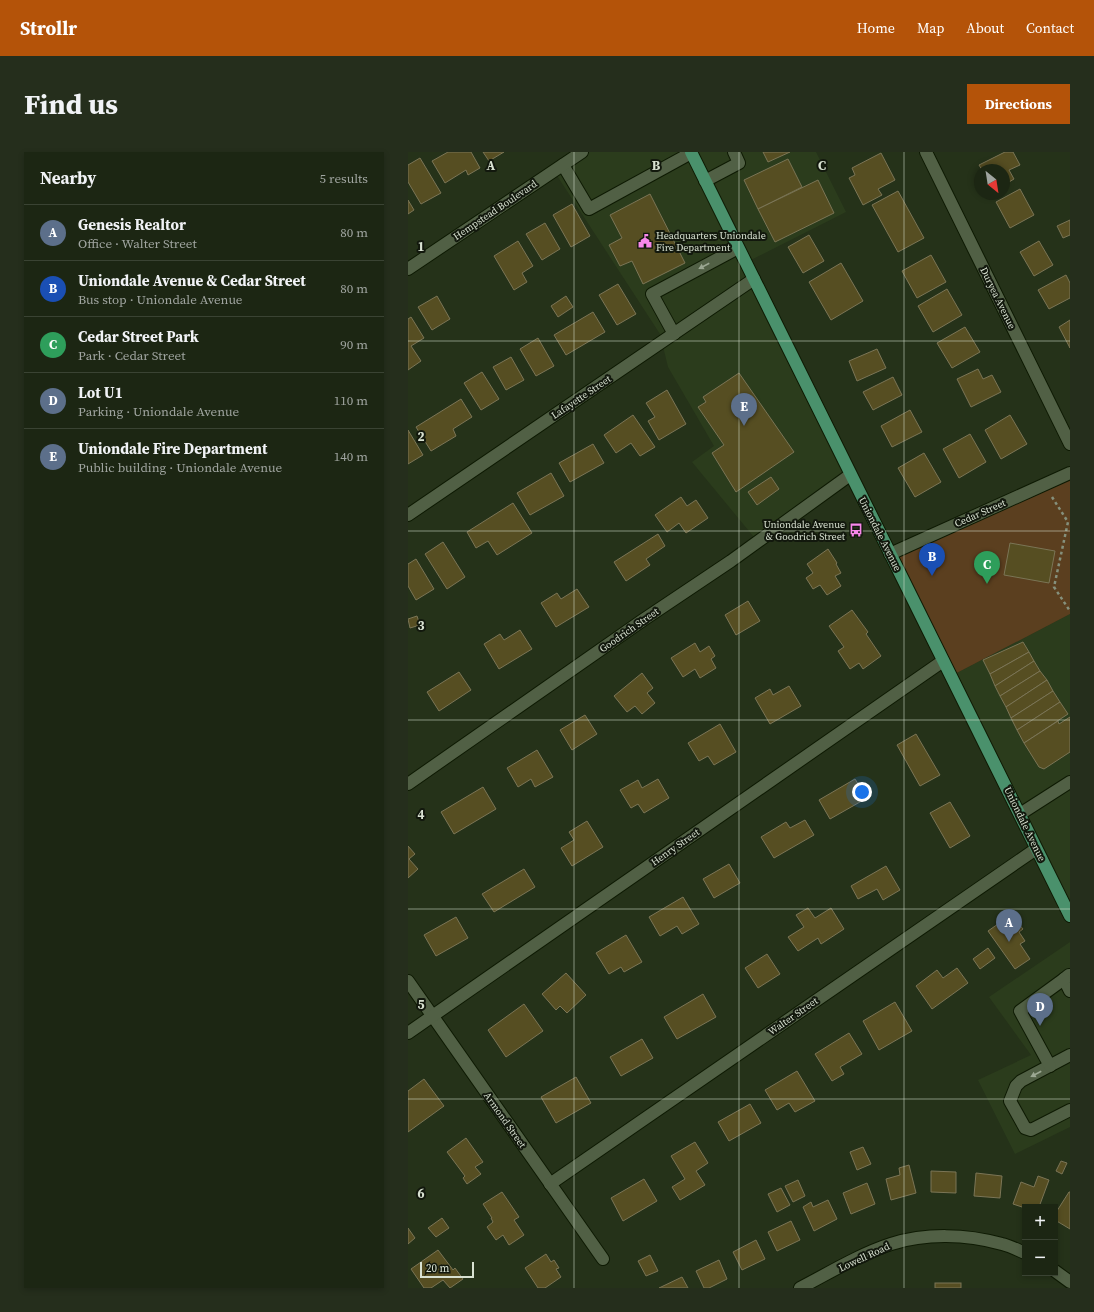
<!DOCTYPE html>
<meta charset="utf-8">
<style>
body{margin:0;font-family:"Source Serif 4",serif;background:#252e1c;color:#f1f3f6}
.controls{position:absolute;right:12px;bottom:12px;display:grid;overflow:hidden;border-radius:0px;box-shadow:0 2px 6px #0003}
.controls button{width:36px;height:36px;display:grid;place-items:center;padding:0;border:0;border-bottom:1px solid #3a4333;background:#1c2613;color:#f1f3f6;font:20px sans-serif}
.compass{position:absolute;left:566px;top:12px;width:36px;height:36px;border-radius:50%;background:#1c2613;box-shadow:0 2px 6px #0003;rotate:150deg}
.scale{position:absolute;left:12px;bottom:10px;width:54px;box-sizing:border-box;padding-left:4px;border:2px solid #d8e1d1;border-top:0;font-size:11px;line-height:14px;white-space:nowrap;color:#d8e1d1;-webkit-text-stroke:3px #12180d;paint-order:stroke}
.you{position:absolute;left:454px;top:640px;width:14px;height:14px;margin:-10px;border:3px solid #fff;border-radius:50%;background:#1a73e8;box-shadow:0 0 0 6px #1a73e833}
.badge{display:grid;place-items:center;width:26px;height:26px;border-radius:50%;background:#b45309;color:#fff;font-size:13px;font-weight:700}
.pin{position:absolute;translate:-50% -33px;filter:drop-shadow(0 1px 2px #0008)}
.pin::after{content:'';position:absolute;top:21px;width:14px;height:12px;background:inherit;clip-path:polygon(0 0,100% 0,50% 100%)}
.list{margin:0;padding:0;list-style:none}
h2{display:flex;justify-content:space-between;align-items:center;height:52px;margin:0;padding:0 16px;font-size:17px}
h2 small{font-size:13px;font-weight:400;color:#a0a5a0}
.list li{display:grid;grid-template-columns:26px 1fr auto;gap:12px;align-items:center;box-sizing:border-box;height:56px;padding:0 16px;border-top:1px solid #3a4333}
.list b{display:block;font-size:15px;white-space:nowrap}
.list p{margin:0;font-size:13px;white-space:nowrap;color:#a0a5a0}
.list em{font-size:13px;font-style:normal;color:#a0a5a0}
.map{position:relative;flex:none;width:662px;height:1136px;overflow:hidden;border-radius:0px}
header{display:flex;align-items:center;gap:24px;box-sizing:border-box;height:56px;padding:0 20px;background:#b45309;color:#fff}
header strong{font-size:19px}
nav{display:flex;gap:22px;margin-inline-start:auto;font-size:14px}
.intro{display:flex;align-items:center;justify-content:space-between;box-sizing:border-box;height:96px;padding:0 24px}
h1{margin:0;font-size:28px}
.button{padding:10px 18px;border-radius:0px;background:#b45309;color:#fff;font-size:14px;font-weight:700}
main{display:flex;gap:24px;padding:0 24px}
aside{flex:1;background:#1c2613;border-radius:0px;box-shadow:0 2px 6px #0003}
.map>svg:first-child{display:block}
.built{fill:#2b3c1c}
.green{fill:#5b3f1f}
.building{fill:#564e22;stroke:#7b7556}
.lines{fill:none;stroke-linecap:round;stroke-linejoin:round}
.minor-casing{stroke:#0e1a03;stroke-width:14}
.major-casing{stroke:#0e1a03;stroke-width:14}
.path{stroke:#85907c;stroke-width:2.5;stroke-dasharray:3 3;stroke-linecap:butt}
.minor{stroke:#516045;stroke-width:12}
.major{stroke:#4a916c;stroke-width:12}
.oneway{fill:#9ba792}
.grid{fill:none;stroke:#d8e1d1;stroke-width:1;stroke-opacity:0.55}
.labels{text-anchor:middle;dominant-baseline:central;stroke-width:4;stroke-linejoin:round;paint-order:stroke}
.street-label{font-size:10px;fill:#d8e1d1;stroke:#12180d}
.poi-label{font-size:10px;fill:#d8e1d1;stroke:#12180d;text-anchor:start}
.grid-label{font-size:13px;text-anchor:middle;font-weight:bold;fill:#d8e1d1;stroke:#12180d;stroke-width:4;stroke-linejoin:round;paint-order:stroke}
</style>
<header>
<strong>Strollr</strong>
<nav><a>Home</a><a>Map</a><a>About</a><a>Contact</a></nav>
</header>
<div class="intro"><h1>Find us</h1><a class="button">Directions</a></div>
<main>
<aside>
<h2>Nearby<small>5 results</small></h2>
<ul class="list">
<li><span class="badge" style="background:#5c6f8a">A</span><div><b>Genesis Realtor</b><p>Office · Walter Street</p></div><em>80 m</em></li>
<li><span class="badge" style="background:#1a4fb4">B</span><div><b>Uniondale Avenue &amp; Cedar Street</b><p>Bus stop · Uniondale Avenue</p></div><em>80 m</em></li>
<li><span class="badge" style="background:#2e9e5b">C</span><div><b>Cedar Street Park</b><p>Park · Cedar Street</p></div><em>90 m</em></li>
<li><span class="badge" style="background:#5c6f8a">D</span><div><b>Lot U1</b><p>Parking · Uniondale Avenue</p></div><em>110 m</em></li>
<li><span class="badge" style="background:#5c6f8a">E</span><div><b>Uniondale Fire Department</b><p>Public building · Uniondale Avenue</p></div><em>140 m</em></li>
</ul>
</aside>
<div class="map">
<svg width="662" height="1136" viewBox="0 0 662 1136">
<rect width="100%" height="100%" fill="#253219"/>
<g class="built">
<path d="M162,0h246l30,60 -101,51 105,212 -92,67 -66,-80 22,-16 -46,-79 -8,-33 -106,-163 15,-11z"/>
<path d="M662,462v302l-119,-240z"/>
<path d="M662,790v185l-55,27 -37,-74 53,-25 -42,-58z"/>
</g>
<path class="green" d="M662,322v140l-119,62 -61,-122z"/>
<g class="building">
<path d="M40,0h23l9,16 -12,7 -2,-5 -21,13 -13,-22z"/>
<path d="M75,0h21l-15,9z"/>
<path d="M355,0h27l-22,10z"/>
<path d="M597,0h8l7,13 -11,5 5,9 -10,6v-15h-22l-3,-5z"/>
<path d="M473,1l14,27 -17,9 4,6 -19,10 -14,-27 6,-3 -3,-7z"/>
<path d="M12,6l21,35 -20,11 -13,-22v-17z"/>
<path d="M380,7l14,28 -44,22 -14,-29z"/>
<path d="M410,28l16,33 -59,29 -17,-33z"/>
<path d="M612,37l14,26 -24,13 -14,-26z"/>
<path d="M490,39l26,47 -26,14 -26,-47z"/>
<path d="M242,42l35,69 -42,21 -11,-23 -12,5 -11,-21 13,-7 -12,-23z"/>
<path d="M0,48l6,10 -6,4z"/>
<path d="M164,52l18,32 -19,11 -18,-32z"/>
<path d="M662,68v15l-7,3 -6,-12z"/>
<path d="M137,71l15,26 -18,11 -16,-26z"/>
<path d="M401,83l15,26 -21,12 -15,-26z"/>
<path d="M110,89l15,25 -11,7 5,9 -13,8 -20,-34z"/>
<path d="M631,89l14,24 -19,11 -14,-24z"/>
<path d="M523,103l15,27 -29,16 -15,-27z"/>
<path d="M433,111l22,38 -32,19 -22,-38z"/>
<path d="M658,123l4,8v15l-21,11 -11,-19z"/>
<path d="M210,132l18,30 -19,11 -18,-30z"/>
<path d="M539,137l15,26 -29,17 -15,-26z"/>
<path d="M29,144l13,23 -18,11 -14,-23z"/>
<path d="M158,144l7,11 -15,10 -7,-11z"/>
<path d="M185,160l12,20 -39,23 -12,-20z"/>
<path d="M3,165l13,21 -13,8 10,15 -13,9v-51z"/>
<path d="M662,168v28l-11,-21z"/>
<path d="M557,175l15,25 -28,16 -15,-25z"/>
<path d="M130,186l16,28 -18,10 -16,-27z"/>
<path d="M469,197l9,19 -29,13 -8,-20z"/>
<path d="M103,205l13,23 -18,10 -13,-23z"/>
<path d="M570,217l5,10 9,-4 9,17 -30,15 -14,-28z"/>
<path d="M74,220l17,27 -18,11 -17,-27z"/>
<path d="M331,221l55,79 -58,40 -24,-39 12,-8 -26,-38 8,-5 -3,-5z"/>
<path d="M485,225l9,18 -29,15 -10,-18z"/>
<path d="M259,238l19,34 -27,16 -11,-19 7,-4 -9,-14z"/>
<path d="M53,247l11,18 -19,12 3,7 -25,15 -15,-24z"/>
<path d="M502,258l12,22 -30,15 -11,-21z"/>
<path d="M225,263l22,32 -15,9 -9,-13 -15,10 -12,-18z"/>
<path d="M602,263l17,29 -26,15 -16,-29z"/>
<path d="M0,278l15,25 -15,9z"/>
<path d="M562,282l16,28 -27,16 -16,-29z"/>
<path d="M185,292l11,19 -34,19 -11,-19z"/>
<path d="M516,301l17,29 -26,15 -17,-29z"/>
<path d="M143,321l13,23 -34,19 -13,-22z"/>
<path d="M363,325l8,12 -22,16 -9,-13z"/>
<path d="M273,345l6,9 9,-6 12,18 -22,15 -7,-10 -12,9 -12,-17z"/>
<path d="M105,351l19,30 -35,22 -9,-14 -12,7 -9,-16z"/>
<path d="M250,382l7,12 -19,13 4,6 -24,16 -12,-19z"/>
<path d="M35,390l22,35 -18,12 -22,-35z"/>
<path d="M602,391l45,8 -6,32 -45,-8z"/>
<path d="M420,397l9,14 -1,1 5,9 -6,3 6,10 -14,9 -7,-10 -7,4 -7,-11 7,-5 -6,-9z"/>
<path d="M8,407l18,30 -18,11 -8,-14v-22z"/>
<path d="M169,437l12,18 -33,20 -15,-24 16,-10 4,6z"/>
<path d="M340,449l12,20 -24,14 -11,-20z"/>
<path d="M444,458l16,22 -2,2 15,22 -18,13 -4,-6 -9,6 -12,-18 6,-4 -15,-21z"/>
<path d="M9,464l3,9 -10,3 -2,-9z"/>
<path d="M112,478l12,19 -33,20 -15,-25 16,-10 4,6z"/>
<path d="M615,490l6,10 -39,22 -7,-14z"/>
<path d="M287,491l5,9 9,-6 6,10 -4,3 5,9 -16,10 -5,-9 -12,8 -12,-19z"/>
<path d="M621,500l5,9 -39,25 -5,-12z"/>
<path d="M626,509l6,10 -40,25 -5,-10z"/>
<path d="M632,519l7,9 -41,27 -6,-11z"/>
<path d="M51,520l12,18 -32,21 -12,-19z"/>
<path d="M234,521l11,15 -6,5 8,10 -13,11 -7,-8 -8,6 -13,-16z"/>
<path d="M639,528l6,11 -42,27 -5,-11z"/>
<path d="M381,534l12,20 -31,18 -15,-26 15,-9 3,6z"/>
<path d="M645,539l7,11 -43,28 -6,-12z"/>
<path d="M652,550l8,12 -44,29 -7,-13z"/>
<path d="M177,563l12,19 -25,16 -12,-20z"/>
<path d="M662,565v35l-26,17 -5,-2 -15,-24 34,-22 1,3z"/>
<path d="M312,572l16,28 -22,13 -6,-9 -9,5 -11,-18z"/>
<path d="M508,582l24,41 -20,11 -23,-41z"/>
<path d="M129,598l16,27 -18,10 -4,-8 -13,8 -11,-19z"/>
<path d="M250,627l11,19 -25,15 -6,-9 -7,4 -11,-18 18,-10 4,8z"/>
<path d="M447,627l12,19 -37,21 -11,-19z"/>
<path d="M75,635l13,22 -42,25 -13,-22z"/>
<path d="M542,650l20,34 -20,12 -20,-35z"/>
<path d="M397,668l9,15 -40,23 -13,-21 25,-15 4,6z"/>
<path d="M179,669l16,26 -31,19 -11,-18 13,-8 -5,-8z"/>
<path d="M0,694l7,8 -6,5 9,10 -10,9z"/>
<path d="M321,712l11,19 -26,15 -11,-19z"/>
<path d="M478,714l14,24 -17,10 -6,-11 -19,10 -7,-13z"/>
<path d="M116,717l11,18 -41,25 -12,-18z"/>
<path d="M275,745l16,27 -17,10 -5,-8 -17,10 -11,-19z"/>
<path d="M400,756l7,10 16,-10 13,21 -23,15 -3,-6 -20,13 -10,-14 16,-10 -8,-12z"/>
<path d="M48,765l12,21 -32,18 -12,-21z"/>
<path d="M600,765l6,8 4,-2 5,6 -4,3 6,9 -5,3 10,15 -15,10 -27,-38z"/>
<path d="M218,783l16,27 -18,10 -3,-5 -12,7 -13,-21z"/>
<path d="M580,796l7,10 -15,11 -7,-10z"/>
<path d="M359,802l13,20 -22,14 -13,-20z"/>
<path d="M549,816l11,15 -36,26 -16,-23 21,-16 6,8z"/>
<path d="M158,821l20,22 -19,18 -7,-7 -4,4 -14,-16z"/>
<path d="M295,842l13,23 -39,22 -13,-22z"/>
<path d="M487,850l17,29 -33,19 -16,-29z"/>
<path d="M116,852l19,27 -37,26 -18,-27z"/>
<path d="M441,881l13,21 -22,13 4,7 -12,7 -17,-27z"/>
<path d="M234,887l11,19 -32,18 -11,-19z"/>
<path d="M389,919l18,30 -20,11 -6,-9 -12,7 -12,-20z"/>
<path d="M168,925l15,26 -35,20 -15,-26z"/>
<path d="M16,927l20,27 -36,26v-41z"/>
<path d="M342,952l11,19 -32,18 -11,-19z"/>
<path d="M58,986l17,24 -8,5 6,7 -14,10 -4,-6 2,-2 -18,-24z"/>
<path d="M287,990l13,21 -12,8 9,14 -25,15 -8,-13 13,-8 -14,-23z"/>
<path d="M455,995l8,17 -14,6 -7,-18z"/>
<path d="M653,1009l6,2 -5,11 -6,-3z"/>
<path d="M501,1013l7,28 -25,7 -5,-21 14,-4 -1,-7z"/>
<path d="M523,1019l25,1v21l-25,-1z"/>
<path d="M568,1021l26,3 -2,22 -26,-2z"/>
<path d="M630,1024l11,4 -10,27h-14v1l-12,-4 8,-22 13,5z"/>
<path d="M236,1027l13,22 -34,20 -12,-23z"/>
<path d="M390,1028l7,16 -12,6 -8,-16z"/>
<path d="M459,1031l8,21 -24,10 -8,-21z"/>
<path d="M373,1036l9,17 -13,7 -9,-18z"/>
<path d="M94,1040l17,25 -5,3 10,15 -15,10 -6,-10 -7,5 -9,-13 6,-5 -2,-4h1l-9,-14z"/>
<path d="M661,1040h1v37l-15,-9v-6z"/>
<path d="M420,1048l9,19 -23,12 -11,-24 8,-5 2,5z"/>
<path d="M34,1066l7,10 -13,9 -8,-9z"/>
<path d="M383,1069l9,19 -23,11 -9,-19z"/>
<path d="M0,1076l7,10 -7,6z"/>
<path d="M348,1088l9,19 -23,11 -9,-18z"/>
<path d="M30,1098l15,20 2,-2 8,11 -13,9 -7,-8 -12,8h-7l-13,-19z"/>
<path d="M138,1102l5,8 3,-2 5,8 -3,1 5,8 -16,11h-7l-13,-20z"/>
<path d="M242,1103l8,16 -12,5 -8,-15z"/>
<path d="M311,1108l8,19 -18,9h-5l-8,-17z"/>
<path d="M274,1125l6,11h-29z"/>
<rect x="527" y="1131" width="26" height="5"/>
</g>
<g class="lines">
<g class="minor-casing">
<g id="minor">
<path d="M518,0l144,292"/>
<path d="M155,13l26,44 102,-56"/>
<path d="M297,29l34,-18 -5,-11"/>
<path d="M0,117l174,-117"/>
<path d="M266,182l-22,-40 86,-46"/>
<path d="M0,363l346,-236"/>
<path d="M482,402l180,-81"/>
<path d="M0,632l235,-164 88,-59 119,-86"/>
<path d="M612,662l50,-32"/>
<path d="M661,823l-5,4 6,12"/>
<path d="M0,829l195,278"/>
<path d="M0,881l535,-372"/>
<path d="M662,903l-49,26 -5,5 -6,15 15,27 6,2 39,-20"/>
<path d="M642,914l-30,-55 44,-32"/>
<path d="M142,1032l486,-335"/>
<path d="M647,1119l15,11"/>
<path d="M392,1136c29,-15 60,-34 91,-44 35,-11 75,-10 111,0 8,2 16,6 23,9"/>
</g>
</g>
<g class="major-casing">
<path id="major" d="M283,0l379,764"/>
</g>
<path class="path" d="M644,345l16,25 -14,65 16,24"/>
<use href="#minor" class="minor"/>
<use href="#major" class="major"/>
</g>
<defs><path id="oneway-solid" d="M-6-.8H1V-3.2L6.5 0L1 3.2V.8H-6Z"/></defs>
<g class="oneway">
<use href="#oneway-solid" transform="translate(296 114) rotate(152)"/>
<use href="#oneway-solid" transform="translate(628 922) rotate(152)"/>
</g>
<path class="grid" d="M166,0v1136M331,0v1136M496,0v1136M0,189h662M0,379h662M0,568h662M0,757h662M0,947h662"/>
<defs>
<g id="civic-bare" transform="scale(1.08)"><path d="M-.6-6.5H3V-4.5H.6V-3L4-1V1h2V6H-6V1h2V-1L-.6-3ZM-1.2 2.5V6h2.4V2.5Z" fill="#f888ea" stroke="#12180d" stroke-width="2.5" paint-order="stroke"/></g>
<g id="bus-bare" transform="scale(1.08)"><path d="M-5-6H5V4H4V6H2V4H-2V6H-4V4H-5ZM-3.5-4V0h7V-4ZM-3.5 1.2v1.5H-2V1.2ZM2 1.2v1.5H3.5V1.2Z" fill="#f888ea" stroke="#12180d" stroke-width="2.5" paint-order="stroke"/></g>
</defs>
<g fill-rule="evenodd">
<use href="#civic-bare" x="237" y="89"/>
<use href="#bus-bare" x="448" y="378"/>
</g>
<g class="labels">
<g class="street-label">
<text transform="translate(87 58) rotate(-34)">Hempstead Boulevard</text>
<text transform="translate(590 146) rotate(64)">Duryea Avenue</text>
<text transform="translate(173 245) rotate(-34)">Lafayette Street</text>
<text transform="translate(572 361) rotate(-24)">Cedar Street</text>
<text transform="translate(472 382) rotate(63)">Uniondale Avenue</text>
<text transform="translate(221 478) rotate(-35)">Goodrich Street</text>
<text transform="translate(617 672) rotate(64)">Uniondale Avenue</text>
<text transform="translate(267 695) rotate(-35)">Henry Street</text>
<text transform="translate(385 864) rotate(-35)">Walter Street</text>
<text transform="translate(97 968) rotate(55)">Armond Street</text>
<text transform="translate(456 1105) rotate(-25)">Lowell Road</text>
</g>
<g class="poi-label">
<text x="248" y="83">Headquarters Uniondale<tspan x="248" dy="12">Fire Department</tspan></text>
<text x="437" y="372" text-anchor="end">Uniondale Avenue<tspan x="437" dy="12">&amp; Goodrich Street</tspan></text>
</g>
</g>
<g class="grid-label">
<text x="83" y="18">A</text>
<text x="248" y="18">B</text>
<text x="414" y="18">C</text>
<text x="13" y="99">1</text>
<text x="13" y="289">2</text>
<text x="13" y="478">3</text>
<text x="13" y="667">4</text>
<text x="13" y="857">5</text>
<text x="13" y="1046">6</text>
</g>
</svg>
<div class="controls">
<button>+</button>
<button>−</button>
</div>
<svg class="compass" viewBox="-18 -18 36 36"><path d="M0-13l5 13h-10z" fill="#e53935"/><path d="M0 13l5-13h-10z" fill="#a0a5a0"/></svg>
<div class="scale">20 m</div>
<div class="you"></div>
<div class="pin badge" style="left:601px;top:790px;background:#5c6f8a">A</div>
<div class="pin badge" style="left:524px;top:424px;background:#1a4fb4">B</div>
<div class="pin badge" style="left:579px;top:432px;background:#2e9e5b">C</div>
<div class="pin badge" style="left:632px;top:874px;background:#5c6f8a">D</div>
<div class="pin badge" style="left:336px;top:274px;background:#5c6f8a">E</div>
</div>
</main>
